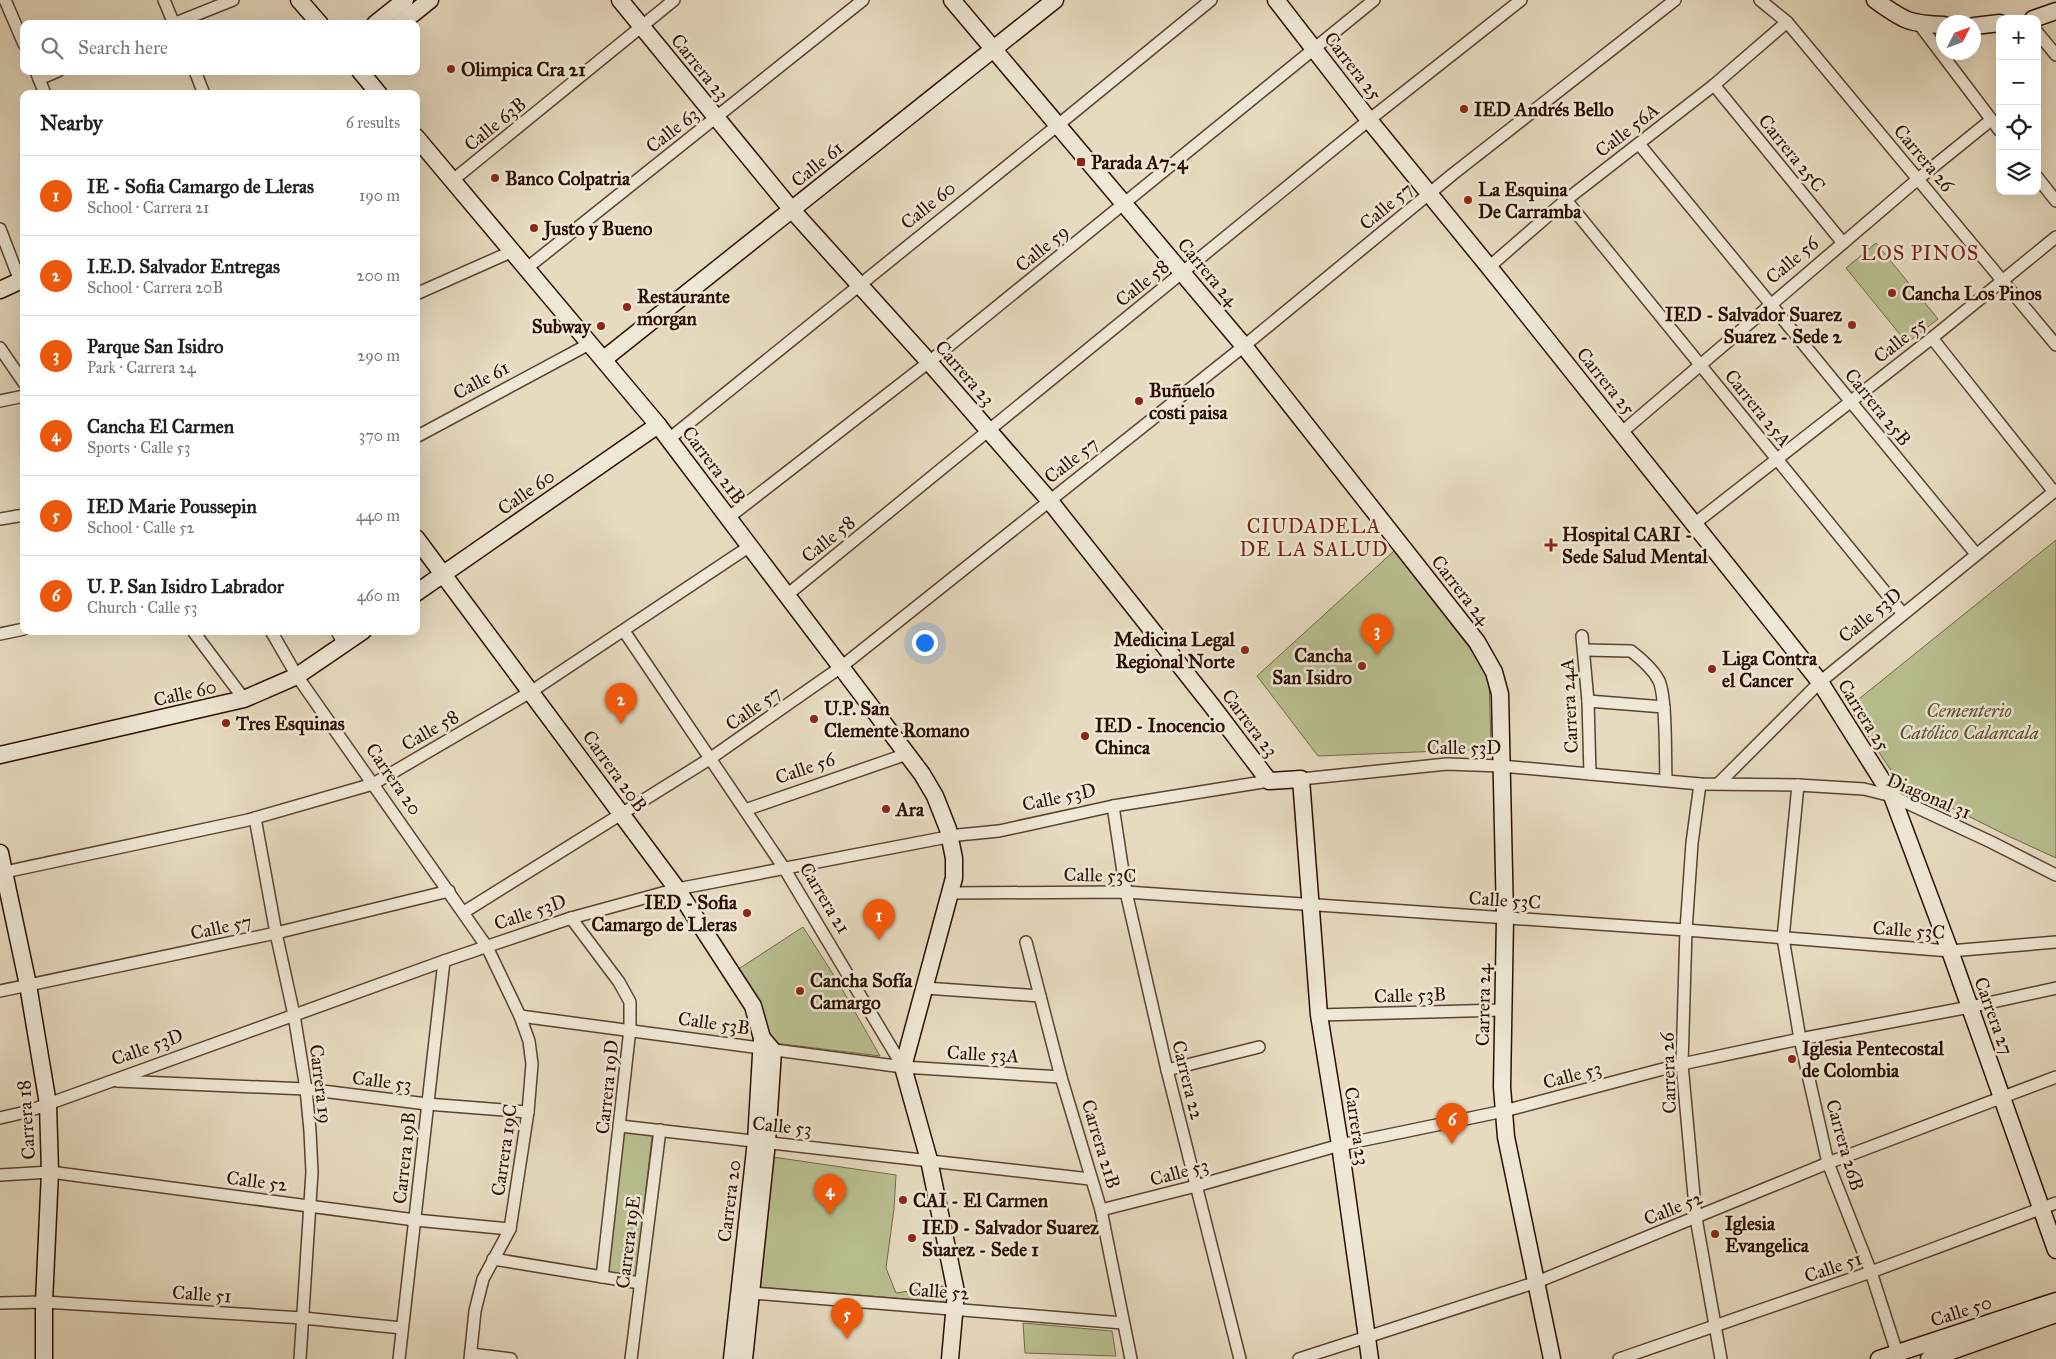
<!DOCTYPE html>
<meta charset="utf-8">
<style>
body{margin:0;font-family:"IM FELL Great Primer",serif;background:#f6f6f6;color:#222}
.controls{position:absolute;right:15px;top:15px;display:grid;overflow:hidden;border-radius:10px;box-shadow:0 5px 20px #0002}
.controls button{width:45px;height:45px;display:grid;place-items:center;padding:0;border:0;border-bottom:1px solid #e0e0e0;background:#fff;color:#222;font:25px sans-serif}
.compass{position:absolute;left:1936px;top:15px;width:45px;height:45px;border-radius:50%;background:#fff;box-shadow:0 5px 20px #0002;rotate:48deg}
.you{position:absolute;left:924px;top:642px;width:18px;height:18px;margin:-12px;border:4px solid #fff;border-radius:50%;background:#1a73e8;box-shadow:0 0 0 8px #1a73e833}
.badge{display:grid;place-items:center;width:32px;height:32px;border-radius:50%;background:#ea580c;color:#fff;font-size:16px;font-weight:700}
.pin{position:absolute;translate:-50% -41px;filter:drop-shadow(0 1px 2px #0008)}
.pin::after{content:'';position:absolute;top:26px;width:18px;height:15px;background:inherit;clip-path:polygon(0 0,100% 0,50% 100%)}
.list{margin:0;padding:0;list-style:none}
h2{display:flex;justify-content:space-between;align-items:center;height:65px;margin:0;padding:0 20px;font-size:21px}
h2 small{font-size:16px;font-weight:400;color:#767676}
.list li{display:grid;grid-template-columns:32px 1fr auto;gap:15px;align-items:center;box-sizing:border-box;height:80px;padding:0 20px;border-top:1px solid #e0e0e0}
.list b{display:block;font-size:19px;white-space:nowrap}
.list p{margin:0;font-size:16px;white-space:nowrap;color:#767676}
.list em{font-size:16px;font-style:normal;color:#767676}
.icon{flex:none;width:28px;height:28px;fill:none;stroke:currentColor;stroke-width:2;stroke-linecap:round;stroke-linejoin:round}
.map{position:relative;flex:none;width:2056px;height:1359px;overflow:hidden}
.search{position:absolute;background:#fff;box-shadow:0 5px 20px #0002;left:20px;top:20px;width:400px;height:55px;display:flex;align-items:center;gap:12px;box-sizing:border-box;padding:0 18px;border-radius:10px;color:#767676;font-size:19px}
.panel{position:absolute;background:#fff;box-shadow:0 5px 20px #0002;left:20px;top:90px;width:400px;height:545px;border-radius:10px}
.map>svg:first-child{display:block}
.green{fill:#b9bf90;stroke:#726748}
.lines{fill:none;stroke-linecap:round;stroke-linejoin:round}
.street-casing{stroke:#5a4230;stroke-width:14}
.secondary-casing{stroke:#2b0f00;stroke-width:19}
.street{stroke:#efe8d6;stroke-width:11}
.secondary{stroke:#efe8d6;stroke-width:16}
.poi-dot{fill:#8f2418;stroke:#efe8d6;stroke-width:2}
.labels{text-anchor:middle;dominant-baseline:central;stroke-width:5;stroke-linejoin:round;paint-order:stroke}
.street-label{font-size:19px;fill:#2b0f00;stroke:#efe8d6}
.poi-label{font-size:19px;font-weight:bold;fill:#2b0f00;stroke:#efe8d6;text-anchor:start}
.park-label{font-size:19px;font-style:italic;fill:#5d4d32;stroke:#efe8d6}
.neighbourhood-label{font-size:20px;letter-spacing:1px;fill:#7a1f14;stroke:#efe8d6}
</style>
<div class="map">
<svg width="2056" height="1359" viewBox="0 0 2056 1359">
<rect width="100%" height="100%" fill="#e6dbc0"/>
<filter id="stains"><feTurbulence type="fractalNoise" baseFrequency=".004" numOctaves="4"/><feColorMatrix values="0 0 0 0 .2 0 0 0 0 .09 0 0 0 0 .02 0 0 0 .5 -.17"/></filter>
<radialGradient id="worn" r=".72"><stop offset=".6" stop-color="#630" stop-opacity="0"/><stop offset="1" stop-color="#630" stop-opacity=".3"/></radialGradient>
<g class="green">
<path d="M1876,243l62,76 -31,24 -61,-75z"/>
<path d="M2056,540v318l-50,-23 -108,-54 -49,-74z"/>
<path d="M1394,551l75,96 20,31 2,71 -173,7 -61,-80z"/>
<path d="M803,927l35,55 42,74 -114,-14 -29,-72z"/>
<path d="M624,1131l28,5 -16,140 -28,-3z"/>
<path d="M766,1156l130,19 -2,34 -8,59 10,25 47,-7 1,16 -185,-15z"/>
<path d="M1023,1323l89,8 4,25 -91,-3z"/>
</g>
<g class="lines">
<g class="street-casing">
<g id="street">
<path d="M5,0l19,44"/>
<path d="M164,0l10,24"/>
<path d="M1760,0l27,22 269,323"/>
<path d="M173,24l60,-24"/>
<path d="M1919,24l81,107"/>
<path d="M2037,32l19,23"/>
<path d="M36,71l9,23"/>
<path d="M195,71l9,23"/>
<path d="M39,79l19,-8"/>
<path d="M1714,85l129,158"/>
<path d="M1639,144l337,410"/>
<path d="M2037,177l19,24"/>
<path d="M453,180l221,-180"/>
<path d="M1566,200l337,414"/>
<path d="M0,229l20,52"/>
<path d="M1489,267l77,-67 148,-115 73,-63"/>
<path d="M527,268l336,-268"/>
<path d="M416,294l97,-43"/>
<path d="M1932,338l122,154"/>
<path d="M0,348l24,35"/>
<path d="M0,401l24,-5"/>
<path d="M1622,432l296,-253 73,-59"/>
<path d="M416,437l175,-94"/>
<path d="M669,439l389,-314 153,-125"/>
<path d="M728,518l201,-156 445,-362"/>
<path d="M0,519l24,-4"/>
<path d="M1694,524l238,-186 124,-101"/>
<path d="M787,595l582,-475 152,-120"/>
<path d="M193,631l51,68"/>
<path d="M271,631l26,45 190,271 33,69 9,25 3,23 -4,48 -18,117 -27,50 -8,32 -5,48"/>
<path d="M337,631l7,14"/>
<path d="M624,631l160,237 119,199"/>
<path d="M0,634l24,-5"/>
<path d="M1582,636l6,65 2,73"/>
<path d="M1584,650l47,1c9,7 22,19 27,28 9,14 7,81 8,101"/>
<path d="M1588,701l76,6"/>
<path d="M1301,779l146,-15 54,2 199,18 98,1 66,4 28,7 99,46 65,33"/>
<path d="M1719,783l101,-101 236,-192"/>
<path d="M1700,784l-8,59 -6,87 -4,134 14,154 25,141"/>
<path d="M1798,785l-15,153 17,101 28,124 43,109 28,87"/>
<path d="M1113,806l13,86 41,178 73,289"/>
<path d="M745,810l162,-56"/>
<path d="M255,818l21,115 18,82 12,74 4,42 2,41 -12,187"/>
<path d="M0,873l248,-53 125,-36 159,-93 218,-145"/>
<path d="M951,893l175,-1 560,38 264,21 106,-9"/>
<path d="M464,912l247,-154 130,-91 403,-321 209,-172 222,-174"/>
<path d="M571,918l48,64 11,20v27l-28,248"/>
<path d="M1026,942l35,135 40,133 30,149"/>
<path d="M925,988l115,8"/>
<path d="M0,991l276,-58 173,-42"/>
<path d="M1319,1015l183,-5"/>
<path d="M520,1016l383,51 158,10"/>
<path d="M1167,1070l92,-23"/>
<path d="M117,1081l189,8 121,15 101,8"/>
<path d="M0,1118l26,-6 418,-151 127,-43 106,-29 281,-54 41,-4 114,-25 156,-25"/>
<path d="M620,1126l470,53"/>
<path d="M0,1175l50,-3 365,48 95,9"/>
<path d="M1101,1210l95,-24 144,-41 164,-34 178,-47 118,-25 170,-32 86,-19"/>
<path d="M493,1259l147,24"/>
<path d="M752,1293l371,30"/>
<path d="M0,1303l44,-1 259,16 99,10"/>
<path d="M471,1354l40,5"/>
<path d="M399,1359l45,-398"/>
<path d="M631,1359l29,-229"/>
<path d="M1299,1359l238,-77 291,-119 228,-86"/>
<path d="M1619,1359l252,-87 185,-69"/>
</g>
</g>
<g class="secondary-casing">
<g id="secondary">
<path d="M299,0l21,24"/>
<path d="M620,0l172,210 137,152 120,138 163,206 57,75 32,-2 18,236 21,130 30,214"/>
<path d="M952,0l292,346 233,296 17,30 6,22 5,224 -3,169 4,50 46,222"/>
<path d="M1276,0l93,120 120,147 331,415 72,114 58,155 106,299"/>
<path d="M1875,0c29,20 32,24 69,25"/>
<path d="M2033,19l23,-8"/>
<path d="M375,24l30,-24"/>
<path d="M400,24l30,-24"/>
<path d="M1974,26l26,-3"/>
<path d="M360,71l19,23"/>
<path d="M416,137l242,288 264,349 13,22 13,33 6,29v20l-51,189 26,93 27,132 -6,67"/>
<path d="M0,290l24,-11"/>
<path d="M604,359l451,-359"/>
<path d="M416,538l261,351 76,117 9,32 -6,103 -24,218"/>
<path d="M416,593l242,-168"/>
<path d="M0,755l244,-56 53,-23 66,-45"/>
<path d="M0,853l28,132 20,119 2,68 -6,130v57"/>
<path d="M744,1359l23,-217 6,-91 -11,-13"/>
<path d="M1879,1359l177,-58"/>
<path d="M1929,1359l127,-45"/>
</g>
</g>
<use href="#street" class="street"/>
<use href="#secondary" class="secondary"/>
</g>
<g class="poi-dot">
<circle cx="451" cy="69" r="5"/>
<circle cx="1464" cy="109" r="5"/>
<rect x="1076" y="157" width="10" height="10" rx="2.5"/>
<circle cx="495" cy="178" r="5"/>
<circle cx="1468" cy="200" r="5"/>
<circle cx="534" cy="228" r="5"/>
<circle cx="1892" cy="293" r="5"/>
<circle cx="627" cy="307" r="5"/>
<circle cx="1852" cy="325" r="5"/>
<circle cx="601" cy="326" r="5"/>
<circle cx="1139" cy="401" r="5"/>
<path d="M1548.5 537.5h5v5h5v5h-5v5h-5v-5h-5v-5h5z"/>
<circle cx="1245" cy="650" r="5"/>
<circle cx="1362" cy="666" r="5"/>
<circle cx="1712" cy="669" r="5"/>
<circle cx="814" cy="719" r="5"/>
<circle cx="226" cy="723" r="5"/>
<circle cx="1085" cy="736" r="5"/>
<circle cx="886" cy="809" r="5"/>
<circle cx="747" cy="913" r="5"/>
<circle cx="800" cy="991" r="5"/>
<circle cx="1792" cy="1059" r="5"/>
<circle cx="903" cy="1200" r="5"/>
<circle cx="1715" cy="1234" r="5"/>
<circle cx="912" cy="1238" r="5"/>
</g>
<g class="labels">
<g class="street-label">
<text transform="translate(1353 66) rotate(52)">Carrera 25</text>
<text transform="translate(700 67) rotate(51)">Carrera 23</text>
<text transform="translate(495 124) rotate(-39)">Calle 63B</text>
<text transform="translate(672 130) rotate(-38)">Calle 63</text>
<text transform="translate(1627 130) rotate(-38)">Calle 56A</text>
<text transform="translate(1792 153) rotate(51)">Carrera 25C</text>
<text transform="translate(1924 158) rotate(50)">Carrera 26</text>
<text transform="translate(817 164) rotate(-39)">Calle 61</text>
<text transform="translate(928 205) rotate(-39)">Calle 60</text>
<text transform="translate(1386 206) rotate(-40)">Calle 57</text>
<text transform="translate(1042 248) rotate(-39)">Calle 59</text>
<text transform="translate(1792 260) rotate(-40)">Calle 56</text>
<text transform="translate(1208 272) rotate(50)">Carrera 24</text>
<text transform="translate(1142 283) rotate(-39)">Calle 58</text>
<text transform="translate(1900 340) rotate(-38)">Calle 55</text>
<text transform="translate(965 373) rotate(49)">Carrera 23</text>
<text transform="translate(481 380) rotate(-28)">Calle 61</text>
<text transform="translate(1606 381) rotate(51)">Carrera 25</text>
<text transform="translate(1878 407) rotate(51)">Carrera 25B</text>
<text transform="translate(1758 408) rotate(51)">Carrera 25A</text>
<text transform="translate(1071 460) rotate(-38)">Calle 57</text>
<text transform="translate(714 465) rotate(53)">Carrera 21B</text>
<text transform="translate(526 492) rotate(-35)">Calle 60</text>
<text transform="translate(828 539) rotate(-39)">Calle 58</text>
<text transform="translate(1461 590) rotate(52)">Carrera 24</text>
<text transform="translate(1870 615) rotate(-39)">Calle 53D</text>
<text transform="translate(185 693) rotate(-13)">Calle 60</text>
<text transform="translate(1569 706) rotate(-93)">Carrera 24A</text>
<text transform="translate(753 708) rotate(-35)">Calle 57</text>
<text transform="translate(1864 715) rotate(58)">Carrera 25</text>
<text transform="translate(1250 723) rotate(53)">Carrera 23</text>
<text transform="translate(430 730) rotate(-30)">Calle 58</text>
<text x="1464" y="747">Calle 53D</text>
<text transform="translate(805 768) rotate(-19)">Calle 56</text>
<text transform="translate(615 771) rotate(54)">Carrera 20B</text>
<text transform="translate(394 779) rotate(55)">Carrera 20</text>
<text transform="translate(1929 796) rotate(23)">Diagonal 31</text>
<text transform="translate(1059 797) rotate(-12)">Calle 53D</text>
<text transform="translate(1100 875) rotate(1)">Calle 53C</text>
<text transform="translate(825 898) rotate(59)">Carrera 21</text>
<text transform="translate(1505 900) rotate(4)">Calle 53C</text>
<text transform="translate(530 912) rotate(-19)">Calle 53D</text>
<text transform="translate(221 927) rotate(-12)">Calle 57</text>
<text transform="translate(1909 930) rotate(4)">Calle 53C</text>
<text transform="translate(1410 995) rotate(-2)">Calle 53B</text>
<text transform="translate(1483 1005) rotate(-89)">Carrera 24</text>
<text transform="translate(1994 1016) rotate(70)">Carrera 27</text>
<text transform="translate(714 1023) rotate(8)">Calle 53B</text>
<text transform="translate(147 1047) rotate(-20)">Calle 53D</text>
<text transform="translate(983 1054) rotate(3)">Calle 53A</text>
<text transform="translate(1668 1073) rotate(-92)">Carrera 26</text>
<text transform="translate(1572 1075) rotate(-15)">Calle 53</text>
<text transform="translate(1188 1080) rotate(76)">Carrera 22</text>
<text transform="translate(382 1081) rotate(7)">Calle 53</text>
<text transform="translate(321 1084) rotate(83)">Carrera 19</text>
<text transform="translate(607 1087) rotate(-84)">Carrera 19D</text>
<text transform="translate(26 1120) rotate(-94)">Carrera 18</text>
<text transform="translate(782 1126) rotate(6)">Calle 53</text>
<text transform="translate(1357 1126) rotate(81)">Carrera 23</text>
<text transform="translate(1101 1144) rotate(73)">Carrera 21B</text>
<text transform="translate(1845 1145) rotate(74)">Carrera 26B</text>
<text transform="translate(504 1150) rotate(-82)">Carrera 19C</text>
<text transform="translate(404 1158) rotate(-84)">Carrera 19B</text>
<text transform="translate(1179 1172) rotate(-15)">Calle 53</text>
<text transform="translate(257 1181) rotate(7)">Calle 52</text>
<text transform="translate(729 1201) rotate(-83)">Carrera 20</text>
<text transform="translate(1673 1208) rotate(-22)">Calle 52</text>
<text transform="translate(628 1242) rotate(-83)">Carrera 19E</text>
<text transform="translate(1833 1267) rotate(-19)">Calle 51</text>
<text transform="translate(939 1291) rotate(4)">Calle 52</text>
<text transform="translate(202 1294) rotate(4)">Calle 51</text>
<text transform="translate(1961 1311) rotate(-18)">Calle 50</text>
</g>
<g class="poi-label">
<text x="461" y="69">Olimpica Cra 21</text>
<text x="1474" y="109">IED Andrés Bello</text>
<text x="1091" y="162">Parada A7-4</text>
<text x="505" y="178">Banco Colpatria</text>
<text x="1478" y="189">La Esquina<tspan x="1478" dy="22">De Carramba</tspan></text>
<text x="544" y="228">Justo y Bueno</text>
<text x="1902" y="293">Cancha Los Pinos</text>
<text x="637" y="296">Restaurante<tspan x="637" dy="22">morgan</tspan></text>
<text x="1842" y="314" text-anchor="end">IED - Salvador Suarez<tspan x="1842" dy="22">Suarez - Sede 2</tspan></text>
<text x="591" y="326" text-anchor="end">Subway</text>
<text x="1149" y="390">Buñuelo<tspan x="1149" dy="22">costi paisa</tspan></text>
<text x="1562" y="534">Hospital CARI -<tspan x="1562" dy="22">Sede Salud Mental</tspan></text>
<text x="1235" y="639" text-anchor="end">Medicina Legal<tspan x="1235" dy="22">Regional Norte</tspan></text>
<text x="1352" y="655" text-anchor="end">Cancha<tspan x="1352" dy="22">San Isidro</tspan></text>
<text x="1722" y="658">Liga Contra<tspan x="1722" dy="22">el Cancer</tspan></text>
<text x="824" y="708">U.P. San<tspan x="824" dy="22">Clemente Romano</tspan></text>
<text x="236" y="723">Tres Esquinas</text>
<text x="1095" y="725">IED - Inocencio<tspan x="1095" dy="22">Chinca</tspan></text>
<text x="896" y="809">Ara</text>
<text x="737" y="902" text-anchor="end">IED - Sofia<tspan x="737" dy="22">Camargo de Lleras</tspan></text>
<text x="810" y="980">Cancha Sofía<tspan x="810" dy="22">Camargo</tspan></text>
<text x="1802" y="1048">Iglesia Pentecostal<tspan x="1802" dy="22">de Colombia</tspan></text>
<text x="913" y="1200">CAI - El Carmen</text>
<text x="1725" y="1223">Iglesia<tspan x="1725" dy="22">Evangelica</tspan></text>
<text x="922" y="1227">IED - Salvador Suarez<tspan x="922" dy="22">Suarez - Sede 1</tspan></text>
</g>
<g class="park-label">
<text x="1969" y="710">Cementerio<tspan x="1969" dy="22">Católico Calancala</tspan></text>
</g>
<g class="neighbourhood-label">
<text x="1920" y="253">LOS PINOS</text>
<text x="1314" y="526">CIUDADELA<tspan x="1314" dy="23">DE LA SALUD</tspan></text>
</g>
</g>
<rect width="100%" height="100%" filter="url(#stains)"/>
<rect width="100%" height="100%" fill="url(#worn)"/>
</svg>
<div class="controls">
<button>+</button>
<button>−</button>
<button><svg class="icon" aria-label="locate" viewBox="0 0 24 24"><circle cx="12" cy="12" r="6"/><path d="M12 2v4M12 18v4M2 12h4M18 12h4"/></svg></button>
<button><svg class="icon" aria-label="layers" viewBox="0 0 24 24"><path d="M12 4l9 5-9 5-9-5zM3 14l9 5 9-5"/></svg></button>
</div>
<svg class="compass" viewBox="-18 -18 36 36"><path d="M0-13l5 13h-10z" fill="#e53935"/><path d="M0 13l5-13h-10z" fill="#767676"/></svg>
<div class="you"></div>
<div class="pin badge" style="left:879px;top:940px">1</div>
<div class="pin badge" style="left:621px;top:724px">2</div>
<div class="pin badge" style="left:1377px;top:655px">3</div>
<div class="pin badge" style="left:830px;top:1215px">4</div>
<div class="pin badge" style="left:847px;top:1339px">5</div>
<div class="pin badge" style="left:1452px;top:1144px">6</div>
<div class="search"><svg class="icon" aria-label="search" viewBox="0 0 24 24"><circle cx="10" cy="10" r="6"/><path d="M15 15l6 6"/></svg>Search here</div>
<section class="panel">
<h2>Nearby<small>6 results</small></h2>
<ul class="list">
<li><span class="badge">1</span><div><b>IE - Sofia Camargo de Lleras</b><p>School · Carrera 21</p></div><em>190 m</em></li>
<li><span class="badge">2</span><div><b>I.E.D. Salvador Entregas</b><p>School · Carrera 20B</p></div><em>200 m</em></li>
<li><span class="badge">3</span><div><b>Parque San Isidro</b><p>Park · Carrera 24</p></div><em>290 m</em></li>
<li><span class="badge">4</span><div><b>Cancha El Carmen</b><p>Sports · Calle 53</p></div><em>370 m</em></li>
<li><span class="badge">5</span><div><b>IED Marie Poussepin</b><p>School · Calle 52</p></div><em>440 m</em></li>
<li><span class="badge">6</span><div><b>U. P. San Isidro Labrador</b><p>Church · Calle 53</p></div><em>460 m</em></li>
</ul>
</section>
</div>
